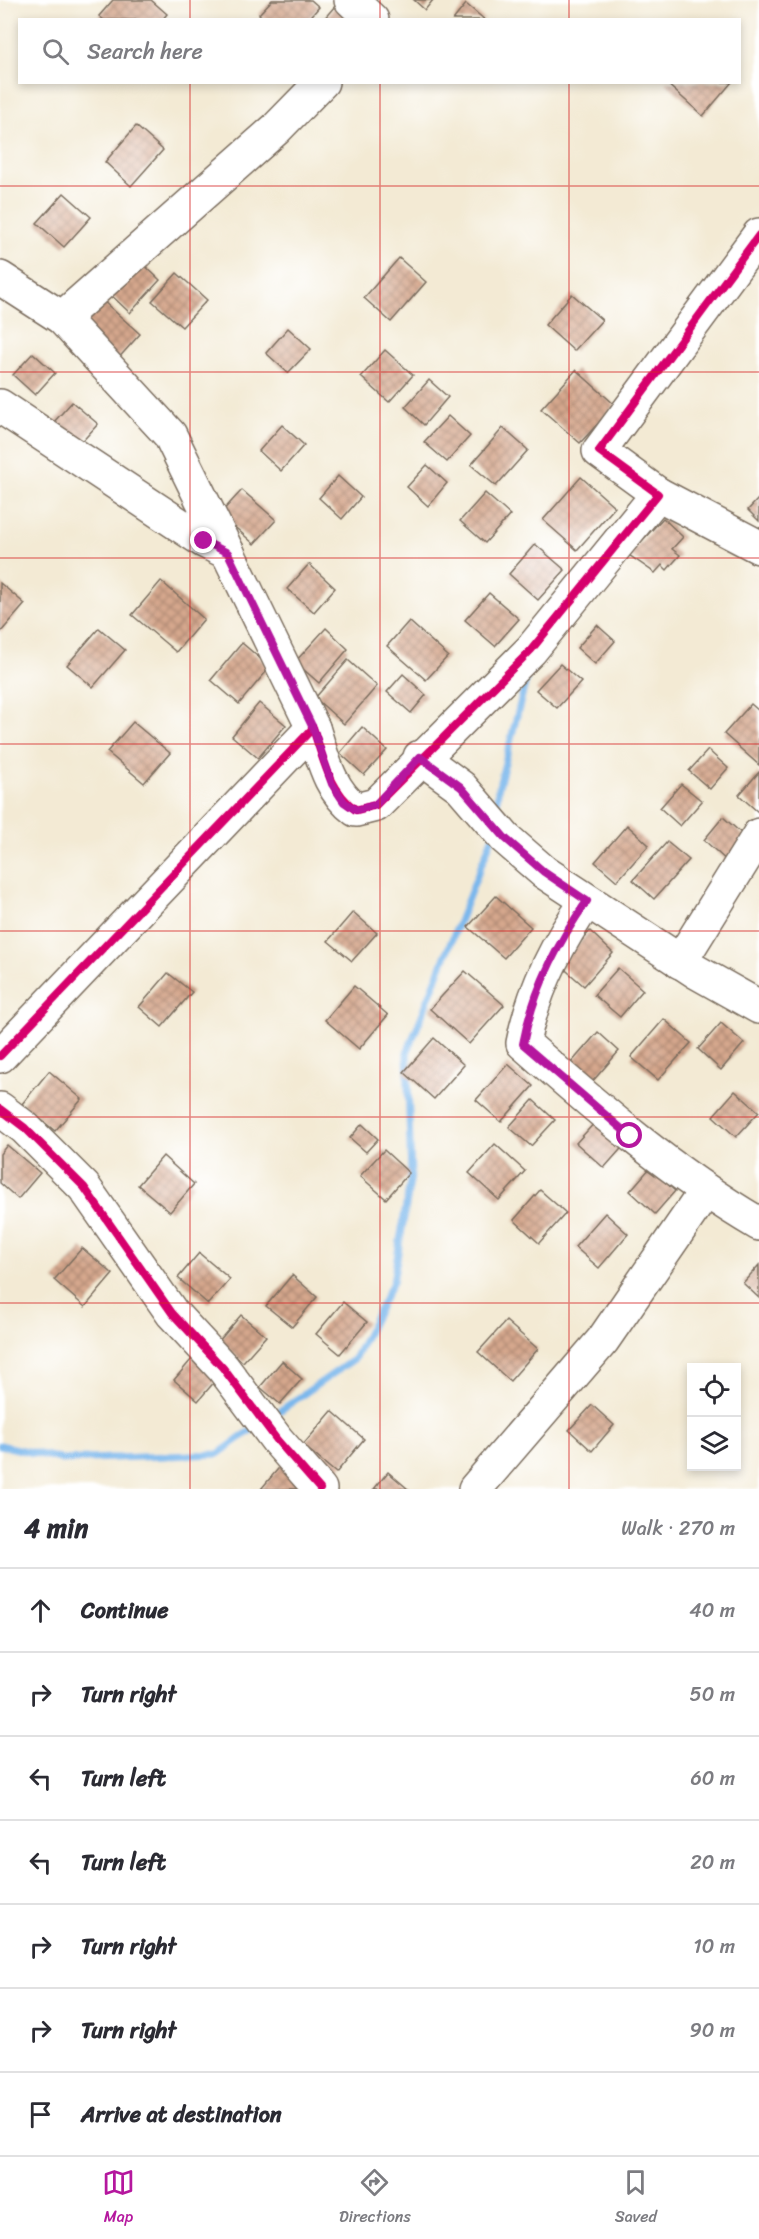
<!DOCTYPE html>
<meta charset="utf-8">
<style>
body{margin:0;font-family:Sriracha,sans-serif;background:#f7f7f7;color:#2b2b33}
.controls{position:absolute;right:18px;bottom:18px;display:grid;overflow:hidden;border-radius:0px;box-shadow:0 3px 9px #0003}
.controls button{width:54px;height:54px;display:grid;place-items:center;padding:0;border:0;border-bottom:2px solid #e1e1e2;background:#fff;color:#2b2b33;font:30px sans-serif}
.stop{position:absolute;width:18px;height:18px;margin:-14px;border:4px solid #b5179e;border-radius:50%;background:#fff}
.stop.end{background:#b5179e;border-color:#fff;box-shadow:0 2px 6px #0008}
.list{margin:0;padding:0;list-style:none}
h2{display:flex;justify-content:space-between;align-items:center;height:78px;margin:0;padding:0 24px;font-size:26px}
h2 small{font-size:20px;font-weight:400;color:#7c7c81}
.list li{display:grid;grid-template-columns:39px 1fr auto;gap:18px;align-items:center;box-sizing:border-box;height:84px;padding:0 24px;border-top:2px solid #e1e1e2}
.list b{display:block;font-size:22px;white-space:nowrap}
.list em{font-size:20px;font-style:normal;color:#7c7c81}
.icon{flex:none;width:33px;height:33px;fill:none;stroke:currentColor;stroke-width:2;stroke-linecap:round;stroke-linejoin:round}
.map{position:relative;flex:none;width:759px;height:1489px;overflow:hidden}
.search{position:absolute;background:#fff;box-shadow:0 3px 9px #0003;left:18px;right:18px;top:18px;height:66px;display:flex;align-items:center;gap:15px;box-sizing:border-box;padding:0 21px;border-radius:0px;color:#7c7c81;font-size:22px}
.sheet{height:666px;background:#fff}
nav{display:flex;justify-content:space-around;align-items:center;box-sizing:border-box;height:84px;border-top:2px solid #e1e1e2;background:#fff;font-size:16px;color:#7c7c81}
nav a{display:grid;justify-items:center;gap:3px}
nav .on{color:#b5179e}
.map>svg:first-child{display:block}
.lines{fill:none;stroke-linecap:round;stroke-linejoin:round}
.stream{stroke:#7ab7ec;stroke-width:7}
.building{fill:url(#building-cross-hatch)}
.minor-casing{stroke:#7b6d5e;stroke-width:36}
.minor{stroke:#fff;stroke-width:33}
.cycleway-casing{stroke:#fff;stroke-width:11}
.cycleway{stroke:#d6006c;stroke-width:8}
.route{stroke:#b5179e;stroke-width:8}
.grid{fill:none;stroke:#d62828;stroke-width:1.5;stroke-opacity:0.55}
</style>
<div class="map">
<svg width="759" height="1489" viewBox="0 0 759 1489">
<defs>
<pattern id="building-cross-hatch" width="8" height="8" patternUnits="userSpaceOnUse" patternTransform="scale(1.5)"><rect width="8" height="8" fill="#d5a78d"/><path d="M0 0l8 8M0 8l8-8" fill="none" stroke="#ae8873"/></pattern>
</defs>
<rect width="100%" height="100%" fill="#fff"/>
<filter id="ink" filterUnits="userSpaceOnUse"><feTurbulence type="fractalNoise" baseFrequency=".0167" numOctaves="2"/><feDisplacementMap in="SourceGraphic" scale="12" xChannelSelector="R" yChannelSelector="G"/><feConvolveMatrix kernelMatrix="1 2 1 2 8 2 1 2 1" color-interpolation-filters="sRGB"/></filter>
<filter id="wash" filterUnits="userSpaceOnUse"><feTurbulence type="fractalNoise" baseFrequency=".008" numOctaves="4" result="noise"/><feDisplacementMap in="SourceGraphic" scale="24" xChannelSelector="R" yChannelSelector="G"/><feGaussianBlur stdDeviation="1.35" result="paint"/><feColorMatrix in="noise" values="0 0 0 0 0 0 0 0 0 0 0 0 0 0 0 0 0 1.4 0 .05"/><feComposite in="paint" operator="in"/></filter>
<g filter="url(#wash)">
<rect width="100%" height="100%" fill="#f3ead4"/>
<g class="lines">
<g class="stream">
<path d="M496,812l2,-22 28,-110"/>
<path d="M271,1417l83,-58 39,-77 18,-106 -4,-123 85,-215"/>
<path d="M0,1445l64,15 154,-6 39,-28"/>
</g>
</g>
<g id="blocks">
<g class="building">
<path d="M113,0h38l16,14 -5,6h-58l-5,-4z"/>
<path d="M272,0h39l8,7 -11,13h-43l-6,-6z"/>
<path d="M414,0h19l-8,10z"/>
<path d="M466,4l19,16h-32z"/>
<path d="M335,6l15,14h-27z"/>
<path d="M665,82h67l-29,34z"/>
<path d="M136,126l27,24 -32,36 -26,-24z"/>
<path d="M64,193l27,24 -27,30 -27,-24z"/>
<path d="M399,258l27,24 -35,40 -27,-24z"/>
<path d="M141,262l19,18 -30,33 -19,-18z"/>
<path d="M177,273l30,27 -25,27 -30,-26z"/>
<path d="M572,294l30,26 -28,31 -29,-26z"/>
<path d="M102,300l38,34 -24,27 -38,-35z"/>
<path d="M288,328l23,21 -23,24 -22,-20z"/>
<path d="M385,350l28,25 -24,27 -28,-25z"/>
<path d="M33,353l22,20 -20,22 -22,-20z"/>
<path d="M576,370l39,35 -35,38 -39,-34z"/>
<path d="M429,380l19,17 -24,28 -19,-18z"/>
<path d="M72,402l26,22 -20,22 -25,-23z"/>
<path d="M448,416l22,20 -23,26 -23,-20z"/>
<path d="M282,425l22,20 -23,26 -22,-20z"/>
<path d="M503,428l25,22 -32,36 -25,-21z"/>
<path d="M427,465l20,18 -19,23 -21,-19z"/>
<path d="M338,476l23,21 -19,22 -23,-21z"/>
<path d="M581,477l34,30 -38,43 -34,-30z"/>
<path d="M242,490l34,30 -22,24 -34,-30z"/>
<path d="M485,493l25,22 -25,28 -25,-22z"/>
<path d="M759,498v23l-11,-11z"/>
<path d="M663,518l20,19 -11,12 8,6 -13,15 -5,-5 -7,8 -26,-18z"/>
<path d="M535,544l30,26 -27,30 -29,-26z"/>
<path d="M309,564l26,24 -21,24 -27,-23z"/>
<path d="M161,581l43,38 -28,33 -44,-37z"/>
<path d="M0,583l25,21 -25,29z"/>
<path d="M489,593l30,26 -24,27 -30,-26z"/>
<path d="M409,621l39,35 -22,24 -39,-34z"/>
<path d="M597,625l18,16 -20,23 -18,-16z"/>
<path d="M99,628l26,22 -32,37 -26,-22z"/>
<path d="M326,628l22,21 -29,34 -24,-21z"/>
<path d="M242,643l28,24 -31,37 -28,-24z"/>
<path d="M348,660l29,26 -33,38 -29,-26z"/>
<path d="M560,664l21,18 -24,26 -21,-18z"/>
<path d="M403,674l23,21 -15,18 -24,-21z"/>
<path d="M259,703l27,22 -28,33 -26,-22z"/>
<path d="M751,704l8,7v54l-35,-31z"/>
<path d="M133,722l37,31 -26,30 -37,-31z"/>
<path d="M362,727l25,23 -23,25 -24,-22z"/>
<path d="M708,750l20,18 -18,21 -21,-18z"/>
<path d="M759,772v39l-1,1 -19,-17z"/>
<path d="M681,784l21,17 -22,25 -20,-18z"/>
<path d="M723,817l26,23 -20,23 -25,-23z"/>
<path d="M627,825l22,20 -32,36 -22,-19z"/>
<path d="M667,842l22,18 -35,39 -21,-19z"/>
<path d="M496,896l35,31 -27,31 -36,-31z"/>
<path d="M353,912l24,21 -25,28 -24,-20z"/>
<path d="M590,931l23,22 -29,33 -24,-21z"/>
<path d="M618,968l25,22 -23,27 -26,-22z"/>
<path d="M465,971l39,34 -35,39 -39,-35z"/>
<path d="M168,973l24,19 -30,35 -23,-20z"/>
<path d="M354,986l34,29 -29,34 -34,-29z"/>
<path d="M664,1019l27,24 -33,37 -27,-23z"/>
<path d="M721,1023l23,20 -23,27 -23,-21z"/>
<path d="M598,1032l21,19 -27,31 -21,-19z"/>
<path d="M434,1038l30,27 -30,34 -30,-27z"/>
<path d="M508,1064l25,22 -32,36 -25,-22z"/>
<path d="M49,1071l33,28 -27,32 -33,-27z"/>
<path d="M735,1091l24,21 -23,25 -23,-21z"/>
<path d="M533,1100l22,20 -24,26 -22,-19z"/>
<path d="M599,1118l28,24 -23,26 -28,-25z"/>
<path d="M362,1124l16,15 -12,13 -16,-14z"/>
<path d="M495,1144l30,27 -26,29 -30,-27z"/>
<path d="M7,1145l33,28 -22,26 -18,-16v-29z"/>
<path d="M384,1150l25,23 -23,26 -26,-23z"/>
<path d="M163,1156l31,28 -24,28 -32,-27z"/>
<path d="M650,1168l25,23 -20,23 -25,-23z"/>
<path d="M540,1190l26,23 -27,30 -25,-23z"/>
<path d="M605,1213l23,21 -29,34 -24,-21z"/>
<path d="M82,1248l31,26 -28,33 -31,-27z"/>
<path d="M199,1253l31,26 -22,25 -30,-26z"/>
<path d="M759,1265v33l-16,-15z"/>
<path d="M292,1275l25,22 -25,30 -26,-21z"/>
<path d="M343,1302l24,20 -27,32 -24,-20z"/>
<path d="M241,1315l25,21 -23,26 -25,-20z"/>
<path d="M506,1321l32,28 -28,32 -32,-29z"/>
<path d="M197,1353l25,20 -24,28 -24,-21z"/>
<path d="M282,1361l20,18 -22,25 -20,-17z"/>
<path d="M592,1405l22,20 -22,26 -23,-21z"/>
<path d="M332,1411l32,28 -28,34 -33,-28z"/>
<path d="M283,1463l27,26h-49z"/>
<path d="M388,1472l20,17h-34z"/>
</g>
</g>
</g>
<g filter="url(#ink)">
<use href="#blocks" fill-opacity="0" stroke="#7b6d5e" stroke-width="1.5"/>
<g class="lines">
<g class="minor-casing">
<g id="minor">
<path d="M351,0l21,20"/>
<path d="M0,278l62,40 214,-189 46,-47"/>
<path d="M62,318l108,117 58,118"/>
<path d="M0,406l204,135 24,12 85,175"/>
<path d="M658,494l101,53"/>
<path d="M420,757l41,30 44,51 39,34 151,99 64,36"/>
<path d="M587,901c-31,44 -54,90 -64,142 75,66 149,130 236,181"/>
<path d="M680,962l79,-127"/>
<path d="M0,1056l313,-328c10,30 16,62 43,82l20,-5 155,-155 127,-156 -59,-43 160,-216"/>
<path d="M0,1109l25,19 59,59 88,126 51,55 54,72 43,49"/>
<path d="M475,1489l128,-149 102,-148"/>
</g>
</g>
<use href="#minor" class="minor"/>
<g class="cycleway-casing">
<g id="cycleway">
<path d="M0,1056l313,-328c10,30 16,62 43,82l20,-5 155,-155 127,-156 -59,-43 160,-216"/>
<path d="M0,1109l25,19 59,59 88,126 51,55 54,72 43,49"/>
</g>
</g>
<use href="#cycleway" class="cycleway"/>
</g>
</g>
<g class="lines" filter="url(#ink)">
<path class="route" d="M204,541l24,12 85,175 19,56 12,18 12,8 19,-5 45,-48 41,30 44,51 39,34 43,29c-31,44 -54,90 -64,143l107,92"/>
</g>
<path class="grid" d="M190,0v20M380,0v20M569,0v20M190,82v1407M380,82v1407M569,82v1407M0,186h759M0,372h759M0,558h759M0,744h759M0,931h759M0,1117h759M0,1303h759"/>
</svg>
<div class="controls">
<button><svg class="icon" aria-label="locate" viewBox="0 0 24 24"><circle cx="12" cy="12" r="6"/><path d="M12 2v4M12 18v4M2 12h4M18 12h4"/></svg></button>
<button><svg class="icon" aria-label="layers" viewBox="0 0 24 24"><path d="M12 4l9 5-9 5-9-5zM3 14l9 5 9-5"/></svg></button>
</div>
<div class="stop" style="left:630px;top:1136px"></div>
<div class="stop end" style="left:204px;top:541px"></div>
<div class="search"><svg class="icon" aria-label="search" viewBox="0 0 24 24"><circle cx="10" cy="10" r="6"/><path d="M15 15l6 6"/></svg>Search here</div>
</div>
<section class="sheet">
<h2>4 min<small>Walk · 270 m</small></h2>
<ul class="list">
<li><svg class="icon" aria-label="ahead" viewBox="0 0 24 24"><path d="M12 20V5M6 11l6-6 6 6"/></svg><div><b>Continue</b></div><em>40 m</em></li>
<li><svg class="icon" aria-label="right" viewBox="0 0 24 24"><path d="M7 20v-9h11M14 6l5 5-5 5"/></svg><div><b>Turn right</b></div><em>50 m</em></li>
<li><svg class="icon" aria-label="left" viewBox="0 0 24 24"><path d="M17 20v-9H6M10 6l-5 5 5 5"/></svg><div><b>Turn left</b></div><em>60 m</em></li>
<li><svg class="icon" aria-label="left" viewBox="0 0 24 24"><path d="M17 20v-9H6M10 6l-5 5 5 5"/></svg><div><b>Turn left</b></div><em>20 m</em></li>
<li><svg class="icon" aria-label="right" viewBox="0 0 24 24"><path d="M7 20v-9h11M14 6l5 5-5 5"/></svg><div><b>Turn right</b></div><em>10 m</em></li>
<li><svg class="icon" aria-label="right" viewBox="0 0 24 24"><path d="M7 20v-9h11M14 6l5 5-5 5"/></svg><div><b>Turn right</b></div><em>90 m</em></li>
<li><svg class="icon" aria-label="arrive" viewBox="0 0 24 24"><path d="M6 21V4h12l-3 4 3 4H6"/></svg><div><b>Arrive at destination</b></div></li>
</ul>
</section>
<nav>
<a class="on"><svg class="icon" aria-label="map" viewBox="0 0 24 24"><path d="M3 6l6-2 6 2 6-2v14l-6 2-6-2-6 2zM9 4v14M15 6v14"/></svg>Map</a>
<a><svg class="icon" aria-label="directions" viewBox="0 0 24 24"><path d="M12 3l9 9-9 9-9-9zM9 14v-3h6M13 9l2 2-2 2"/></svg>Directions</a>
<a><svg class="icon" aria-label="saved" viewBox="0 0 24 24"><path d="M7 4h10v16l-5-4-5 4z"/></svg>Saved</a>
</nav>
